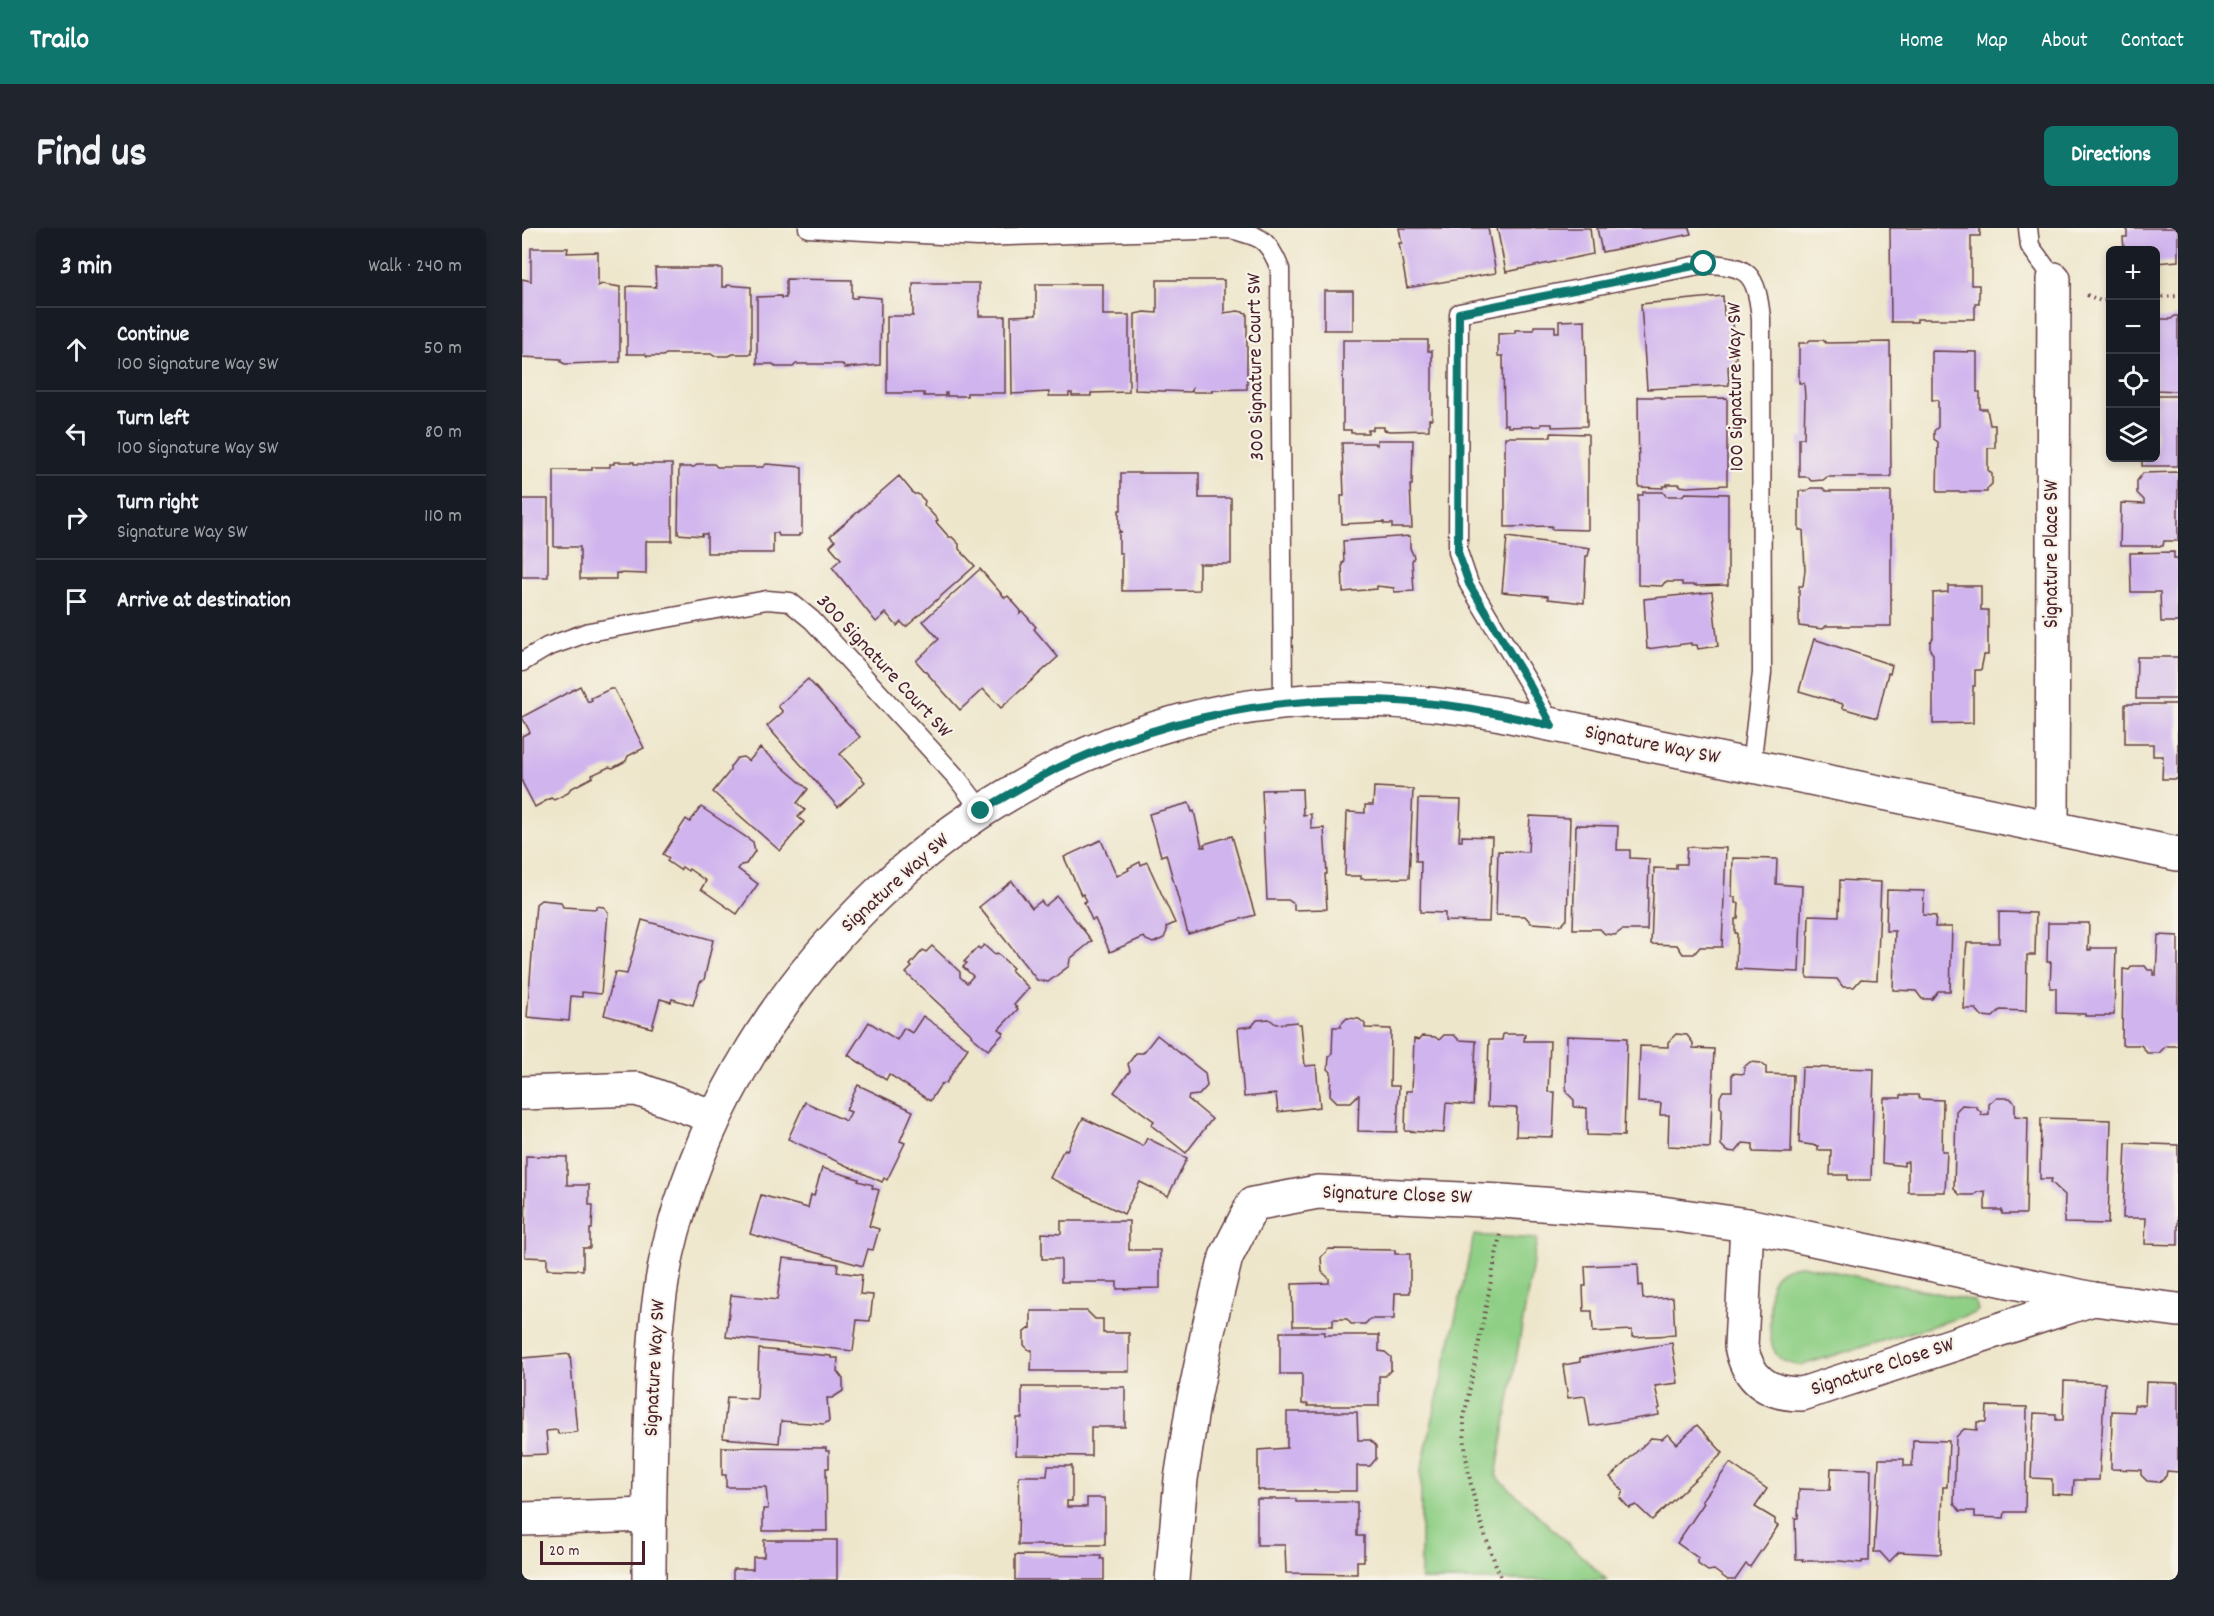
<!DOCTYPE html>
<meta charset="utf-8">
<style>
body{margin:0;font-family:Dekko,sans-serif;background:#20242c;color:#f1f3f6}
.controls{position:absolute;right:18px;top:18px;display:grid;overflow:hidden;border-radius:9px;box-shadow:0 3px 9px #0003}
.controls button{width:54px;height:54px;display:grid;place-items:center;padding:0;border:0;border-bottom:2px solid #363941;background:#171b24;color:#f1f3f6;font:30px sans-serif}
.scale{position:absolute;left:18px;bottom:15px;width:105px;box-sizing:border-box;padding-left:6px;border:3px solid #4a1f2b;border-top:0;font-size:16px;line-height:21px;white-space:nowrap;color:#4a1f2b;-webkit-text-stroke:4px #f7f3e8;paint-order:stroke}
.stop{position:absolute;width:18px;height:18px;margin:-14px;border:4px solid #0f766e;border-radius:50%;background:#fff}
.stop.end{background:#0f766e;border-color:#fff;box-shadow:0 2px 6px #0008}
.list{margin:0;padding:0;list-style:none}
h2{display:flex;justify-content:space-between;align-items:center;height:78px;margin:0;padding:0 24px;font-size:26px}
h2 small{font-size:20px;font-weight:400;color:#9ea1a6}
.list li{display:grid;grid-template-columns:39px 1fr auto;gap:18px;align-items:center;box-sizing:border-box;height:84px;padding:0 24px;border-top:2px solid #363941}
.list b{display:block;font-size:22px;white-space:nowrap}
.list p{margin:0;font-size:20px;white-space:nowrap;color:#9ea1a6}
.list em{font-size:20px;font-style:normal;color:#9ea1a6}
.icon{flex:none;width:33px;height:33px;fill:none;stroke:currentColor;stroke-width:2;stroke-linecap:round;stroke-linejoin:round}
.map{position:relative;flex:none;width:1656px;height:1352px;overflow:hidden;border-radius:9px}
header{display:flex;align-items:center;gap:36px;box-sizing:border-box;height:84px;padding:0 30px;background:#0f766e;color:#fff}
header strong{font-size:28px}
nav{display:flex;gap:33px;margin-inline-start:auto;font-size:21px}
.intro{display:flex;align-items:center;justify-content:space-between;box-sizing:border-box;height:144px;padding:0 36px}
h1{margin:0;font-size:42px}
.button{padding:15px 27px;border-radius:9px;background:#0f766e;color:#fff;font-size:21px;font-weight:700}
main{display:flex;gap:36px;padding:0 36px}
aside{flex:1;background:#171b24;border-radius:9px;box-shadow:0 3px 9px #0003}
.map>svg:first-child{display:block}
.green{fill:#8fcf85;stroke:#6c7758;stroke-width:1.5}
.building{fill:#d0b4ee}
.lines{fill:none;stroke-linecap:round;stroke-linejoin:round}
.lane-casing{stroke:#633d43;stroke-width:21}
.street-casing{stroke:#633d43;stroke-width:36}
.path{stroke:#633d43;stroke-width:4;stroke-dasharray:1.5 4.5;stroke-linecap:butt}
.lane{stroke:#fff;stroke-width:18}
.street{stroke:#fff;stroke-width:33}
.route{stroke:#0f766e;stroke-width:8}
.labels{text-anchor:middle;dominant-baseline:central;stroke-width:4.5;stroke-linejoin:round;paint-order:stroke}
.street-label{font-size:21px;fill:#4a1f2b;stroke:#f7f3e8}
</style>
<header>
<strong>Trailo</strong>
<nav><a>Home</a><a>Map</a><a>About</a><a>Contact</a></nav>
</header>
<div class="intro"><h1>Find us</h1><a class="button">Directions</a></div>
<main>
<aside>
<h2>3 min<small>Walk · 240 m</small></h2>
<ul class="list">
<li><svg class="icon" aria-label="ahead" viewBox="0 0 24 24"><path d="M12 20V5M6 11l6-6 6 6"/></svg><div><b>Continue</b><p>100 Signature Way SW</p></div><em>50 m</em></li>
<li><svg class="icon" aria-label="left" viewBox="0 0 24 24"><path d="M17 20v-9H6M10 6l-5 5 5 5"/></svg><div><b>Turn left</b><p>100 Signature Way SW</p></div><em>80 m</em></li>
<li><svg class="icon" aria-label="right" viewBox="0 0 24 24"><path d="M7 20v-9h11M14 6l5 5-5 5"/></svg><div><b>Turn right</b><p>Signature Way SW</p></div><em>110 m</em></li>
<li><svg class="icon" aria-label="arrive" viewBox="0 0 24 24"><path d="M6 21V4h12l-3 4 3 4H6"/></svg><div><b>Arrive at destination</b></div></li>
</ul>
</aside>
<div class="map">
<svg width="1656" height="1352" viewBox="0 0 1656 1352">
<rect width="100%" height="100%" fill="#f7f3e8"/>
<filter id="ink" filterUnits="userSpaceOnUse"><feTurbulence type="fractalNoise" baseFrequency=".0167" numOctaves="2"/><feDisplacementMap in="SourceGraphic" scale="12" xChannelSelector="R" yChannelSelector="G"/><feConvolveMatrix kernelMatrix="1 2 1 2 8 2 1 2 1" color-interpolation-filters="sRGB"/></filter>
<filter id="wash" filterUnits="userSpaceOnUse"><feTurbulence type="fractalNoise" baseFrequency=".008" numOctaves="4" result="noise"/><feDisplacementMap in="SourceGraphic" scale="24" xChannelSelector="R" yChannelSelector="G"/><feGaussianBlur stdDeviation="1.35" result="paint"/><feColorMatrix in="noise" values="0 0 0 0 0 0 0 0 0 0 0 0 0 0 0 0 0 1.4 0 .05"/><feComposite in="paint" operator="in"/></filter>
<g filter="url(#wash)">
<rect width="100%" height="100%" fill="#eee6cb"/>
<g class="green">
<path d="M952,1007l63,4 -41,237 111,104h-186v-109z"/>
<path d="M1280,1037l173,36 3,9 -3,3 -173,52c-35,0 -32,-29 -32,-55 0,-11 -2,-22 4,-32 7,-10 17,-12 28,-13z"/>
</g>
<g id="blocks">
<g class="building">
<path d="M877,0h89l8,45 -89,15 -8,-45h3z"/>
<path d="M975,0h93l3,26 -87,18z"/>
<path d="M1075,0h92l2,6 -89,18z"/>
<path d="M1368,0h90v8h-9v49h8v18h-4v16h-58v3h-26z"/>
<path d="M1605,0h51v33l-22,2v-13h-32l-1,-13h4z"/>
<path d="M9,20h37l-1,5 31,-1v34l4,-2 18,3v75l-55,2 -4,-2v-3l-39,-2v-78l9,2z"/>
<path d="M133,40h67v19h5v-2l24,2v67h-18l-4,2h-15l-3,-2h-45l-3,2h-16l-2,-2h-18v-67l3,-1 26,1z"/>
<path d="M264,51l66,1v18h5v-2l24,2 -1,67 -35,3 -3,-4h-46l-3,3h-17l-3,-3h-16v-67l24,-1v2h5z"/>
<path d="M635,52h67v33l14,-2 9,2v76l-35,1v2h-20v-3l-2,3 -55,-2v-76l9,-2 13,1z"/>
<path d="M391,55h66v33h26v77h-38v3h-20v-3h-2v3h-21v-3h-37v-77h26z"/>
<path d="M514,56h67v31h26v77l-38,1v3h-19v-3h-3v3h-20v-4l-37,2 -1,-78 25,-1z"/>
<rect x="802" y="63" width="29" height="39"/>
<path d="M1201,68l1,19 9,8 3,35 -8,9 1,18 -82,4 -6,-85z"/>
<path d="M1653,88h3v75l-22,-1v-71h15z"/>
<path d="M1063,92l2,106 -35,1v-3h-11v2l-33,1v-3l-4,1 -1,-69h-5v-22l17,-1v-3h19v-4h21v6h4v-11z"/>
<path d="M821,112h85v11h4v68h-3v11l-39,1 -6,-1v-3h-11v3h-5v3h-17v-3h-8z"/>
<path d="M1288,112h13l3,3 64,-1 1,135h-64l-4,3 -12,1 -3,-4h-9v-39h5l1,-40 -1,-15h-5v-40h8z"/>
<path d="M1410,123l45,1v40h3v17h7l3,16h5v23h-7v22l4,4v10l-5,5v3h-50l1,-50 -4,-3v-8l4,-4v-27h-6z"/>
<path d="M1634,168h22v70h-36v-8h14z"/>
<path d="M1116,169h23v2l66,-1v87l-40,2 -7,-1v-2h-13v2h-4v2l-24,-1z"/>
<path d="M1029,205l37,1v96l-37,-1 1,-3 -47,1v-90h46z"/>
<path d="M855,212h36l-1,45h-2l2,43h-20v-4h-8v-2l-42,2 -1,-28h3l-2,-53h32l3,2z"/>
<path d="M92,234h20v2h38v77h-26v33l-30,-1v6h-36v-32h-26v-77h38v-3h18v-3h4z"/>
<path d="M176,236h16l3,3h46l3,-3 36,3v67h-3v2h-20l-1,-3h-5v20h-66v-19h-5v2l-24,-2 1,-67h15z"/>
<path d="M1656,244v69h-14l-1,5h-43l1,-43 23,1v-4l-7,-7v-12l6,-8z"/>
<path d="M599,245h78v25h32v66h-32v26l-77,1v-38h-3v-21h3l-3,-1v-21h2z"/>
<path d="M377,248l15,18h4l7,7 -1,4 14,15 -2,2 13,15h3l7,7v5l16,17 -69,61 -5,-5 -4,4 -11,-13 -10,9 -44,-55 9,-8 -11,-13 5,-5 -5,-5z"/>
<path d="M1289,260h12l3,3h65v135h-65l-3,3 -24,-3v-40h4l2,-16 -2,-40h-4v-39h8z"/>
<path d="M1121,264h20l3,4h16l3,-3 43,1v91l-32,1v-1h-14v-3h-17l-3,4 -24,-1v-90h5z"/>
<rect x="0" y="271" width="26" height="78"/>
<path d="M888,308v12l4,9 -2,4 2,30 -20,1v-4l-17,-2v3l-34,3 -1,-29h2l-1,-22z"/>
<path d="M985,309l83,11 -2,8h-2l-2,47 -36,-4v-3l-46,-4z"/>
<path d="M1652,324v6h4v64h-17l-1,-30h-29l-1,-39z"/>
<path d="M458,341l25,29 3,-2 13,15 -1,3 3,-2 13,15 -2,2 24,28 -57,51 -18,-19 -23,21 -44,-49 23,-22 -16,-18z"/>
<path d="M1426,358h33v24h7v45h-4l-3,15h-6v16h-2v37l-40,1v-70l-3,-4v-8l3,-4v-45l15,-1z"/>
<path d="M1190,364l6,54 -20,3 -1,-4h-6v-2l-44,6 -3,-50z"/>
<path d="M1292,411l78,26 -2,9 -2,-1 -11,45 -35,-10 1,-4 -44,-13z"/>
<path d="M1615,429h41v42h-42z"/>
<path d="M286,451l52,58 -20,17 25,28 -27,25 -71,-81 16,-14 -5,-6z"/>
<path d="M58,458l8,16 4,-2 -1,-2 19,-9h4l30,59 -16,8 -2,5 -13,7 -4,-1 -17,8 1,2 -23,12 -2,4 -14,7 -3,-2 -16,9 -13,-25v-46l8,-4 -8,-15z"/>
<path d="M1603,476h53v75h-16l1,-23h-10v-12h-28z"/>
<path d="M238,520l48,41 -11,14 8,7 -7,7 6,5 -24,29 -67,-59 17,-21v-4l7,-9 6,-1 6,4z"/>
<path d="M852,559l39,2 -4,89 -48,1v-3h-16l2,-64 18,1v-8h8z"/>
<path d="M780,561l1,26 8,-1v15l13,-1 3,46h-2l2,35 -33,1v-6l-6,-4h-21l-5,-110z"/>
<path d="M896,571l43,1 -2,41h3v-5l30,1 -3,85 -44,-1v-8l-25,-1 1,-51h-5z"/>
<path d="M667,575l3,9 2,-1 8,36h3l-1,-3 28,-8 23,79 -67,19 -22,-80 -5,2 -12,-42z"/>
<path d="M179,579l52,35 2,9 -9,13 -5,1 -3,4 20,15 -21,30 -36,-25 5,-8 -17,-12 -1,2 -6,-4 -2,3 -13,-9 2,-3 -6,-4 23,-35 4,3z"/>
<path d="M1008,588l40,2 -3,101 -5,6 -31,-2 -6,-7 -29,-1 2,-64 30,1z"/>
<path d="M1054,597l42,1 -1,24h13v8l19,1 -2,71h-25l-7,5 -10,-1 -5,-5h-27z"/>
<path d="M579,612l16,36 12,-6 -1,-2 12,-6 1,3 6,-3 28,61 -9,4 1,4 -3,7 -11,5 -7,-3 -2,-3 -34,15 -15,-33 -3,1 -8,-18 3,-1 -4,-7 -2,1 -17,-38z"/>
<path d="M1165,619l39,1 -4,99h-22l-6,7h-11l-6,-9 -26,-1 3,-76 22,1v-5h10z"/>
<path d="M1211,630l44,1 -1,25 26,2 -3,86 -63,-3 1,-36h-2v-14h3l1,-16h-4v-6h-3z"/>
<path d="M1318,652l41,2 -4,98 -16,-1 -7,8h-11l-6,-8 -30,-1 2,-63 30,1z"/>
<path d="M490,653l20,27 9,-7 4,5 12,-10 35,45 -22,18 -1,7 -21,16 -11,-2 -58,-73z"/>
<path d="M1365,662l37,1 -1,24 13,1 -1,11h17l-2,64h-12l-6,8h-10l-6,-8 -23,-1 2,-59h-9z"/>
<path d="M19,672l20,2 2,5 33,2v-3l8,1 4,5 -7,82 -19,-2v5l-11,-1 -2,25 -42,-4 9,-113z"/>
<path d="M1477,684l37,1 -1,42h-8l-1,56 -26,-1 -7,7 -11,-1 -6,-7h-12l2,-58 1,-8h32z"/>
<path d="M120,692l71,20 -9,40 -4,2 -7,23 -21,-6 -1,3 -11,-3 -8,29 -48,-13 11,-43 12,2z"/>
<path d="M1526,695h41l-1,27h3v-2h25l-2,67h-4v1h-25v-2l-29,-1v-25h-6l1,-26h-4z"/>
<path d="M1636,707l20,1v110h-12l-7,7h-12l-6,-8h-19l1,-76 6,1 3,-4h13l3,4h5v5h3z"/>
<path d="M462,717l11,10 2,-2 16,15 -2,2 18,18 -15,17 4,4 -19,20 5,4 -16,17 -17,-14 1,-1 -66,-62 6,-6 -2,-2 13,-15 3,2 6,-6 28,26v5l7,6 6,-7 -10,-9 4,-4 -3,-1 14,-15 2,2z"/>
<path d="M401,788l45,32 -22,35 -5,1 -11,17 -41,-27 -3,6 -38,-25 21,-33 28,18 7,-12 8,5z"/>
<path d="M825,790l12,1 6,5v4l26,1 -1,57h9l-2,46 -39,-1 1,-36h-1l-7,7h-14l-7,-7 1,-23 -3,-3 1,-12 3,-4 1,-26h8v-3z"/>
<path d="M747,791l7,5 21,-2 1,2h3l4,42 11,-1 4,42 -42,5 -2,-18 -32,3 -6,-69 14,-2 5,-6z"/>
<path d="M981,806h22l-1,7h26l-2,51h7l-2,45 -37,-1 1,-28 -30,-1 2,-67h13z"/>
<path d="M1154,806l11,1 6,8v5l21,1 -4,99 -42,-2 1,-31h-9l1,-12 -23,-1 2,-56 28,1v-5z"/>
<path d="M635,807l48,38 2,13 -8,9 -10,1 -1,3 24,20 -26,34 -35,-28 3,-4 -40,-29 16,-21 -2,-7 8,-11h7z"/>
<path d="M922,807h10l5,5 17,1 -3,64 -27,-2 -2,30 -39,-2 1,-40h6l2,-52 5,1 3,-4 13,1 4,3z"/>
<path d="M1045,808l60,2 -3,98 -37,-1v-27l-13,-1v-7l-8,-8z"/>
<path d="M1228,834l11,1 5,4v7l27,1 -2,78 -38,-1v-8l-10,-1 -7,9 -9,-1 -6,-6 1,-36 -2,-2v-10l3,-6h9v-18l12,1v-7z"/>
<path d="M1280,839l72,2 -3,111h-23v-5h-18l1,-25h-13v-4l-19,-3z"/>
<path d="M336,857l55,26 -13,30 5,2 -18,37 -3,-2 -2,4 -94,-43 17,-37 41,19 5,-9 -5,-2z"/>
<path d="M1379,867h17l1,4 24,1 -1,51h5l-2,41h-37v-30h-4v4l-22,-3 2,-65h17z"/>
<path d="M1474,870h14l5,5v13l13,1 -2,97h-24v-4h-17v-19l-7,1 -4,3h-14l-6,-6 2,-78 6,-6 13,1 6,6v3l8,-1v-10z"/>
<path d="M561,890l60,28 4,-8 40,20 -19,38 -28,-14 -16,32 -74,-36 12,-25 3,-4 2,1z"/>
<path d="M1519,890l70,2 -3,104 -44,-1 1,-28 -14,-13 1,-3h-12z"/>
<path d="M1604,915l52,2v100l-33,-1 1,-26h-23z"/>
<path d="M4,928l41,1v28h22v20h4l-1,24h-2v19h-7v22l-36,-1v-11l-22,-1z"/>
<path d="M300,940l37,11 -1,2 15,4 -1,3 7,2 -10,36 10,3 -6,21 -5,-1 -5,17 -113,-32 11,-39 47,13 3,-13 3,1z"/>
<path d="M539,993h68v29h31v38l-43,1v-7h-56v-23h-19v-26l19,1z"/>
<path d="M807,1021l66,1v4h15v39h-15l-1,26h-24l-5,5h-14l-4,-5h-14v7h-40l-1,-42 37,-1v-5l-7,-6 -1,-15z"/>
<path d="M261,1030l55,6 -1,8 25,3 -2,19 13,1 -3,26 -13,-1 -4,31 -127,-14 5,-42 46,5z"/>
<path d="M1116,1036l1,22 3,-1 1,14 30,-2 2,38 -43,2v-7l-39,2 -1,-21h-8l-1,-25h3l-1,-20z"/>
<path d="M509,1083h56l8,8h8v14h26v38h-98l1,-21h-3l-5,-5v-13l7,-4z"/>
<path d="M758,1104h45l-1,3h55v16l6,1 6,5v13l-6,6h-6v30h-71v-2h-6v-30h-22z"/>
<path d="M1150,1115l6,40 -23,3 5,22 -2,1 1,6 -69,11 -5,-30 -17,2 -5,-33 17,-3v-4z"/>
<path d="M237,1121l72,7v2h7l-1,13 6,8v12l-11,7h-5l2,23 -5,3 -43,-3 -2,22 -56,-5 4,-41 30,2z"/>
<path d="M48,1126l7,78 -19,2 -1,-4 -11,1 2,23 -26,1v-97z"/>
<path d="M1542,1153l41,2 -6,97h-25l-1,15 -21,-1v-15l-21,-1 3,-65 22,1v6h7z"/>
<path d="M1624,1154l32,1v89l-11,-1 -1,5 -7,6 -12,-1 -6,-6v-5l-30,-1 1,-58 22,1v-7h11z"/>
<path d="M500,1159h103v40h-34v29l-75,-1 1,-37h5z"/>
<path d="M1465,1178l40,1 -2,105h-20l-1,6 -29,-1v-6h-15l-6,-8 2,-66 8,-8 13,1v-8h9z"/>
<path d="M765,1184h70l1,28h12l6,6v13l-6,7h-13v25h-93v-1h-6v-40l29,-2z"/>
<path d="M1175,1197l26,28 -71,67 -16,-15 -7,3 -9,-10 3,-7 -13,-14 41,-39 11,1 6,-5 9,10z"/>
<path d="M1391,1212l36,1 -2,46h-4l-2,67 -42,-2 -10,10 -9,-10h-6l5,-93h25v7h8z"/>
<path d="M200,1219l104,1v3h3v17h-3l1,63h-64v-22h5l-2,-22h-40v-12h-4z"/>
<path d="M1208,1235l37,26 -12,18 20,12v5l3,2 -28,41 -4,-3 -11,16h-7l-14,-10 -6,1 -10,-7v-6l-21,-15 27,-40 -2,-2z"/>
<path d="M526,1238h24v35h-5v6h20v-9h18v47h-87l1,-69h28z"/>
<path d="M1309,1240l40,1 -2,92h-7v2l-23,-2h-37l1,-2h-7l-1,-41h3l1,-29 31,1z"/>
<path d="M735,1271h39v3h61v34h7v25h-7v13l-71,-1 -1,-28h-28z"/>
<path d="M242,1312h73v40h-104v-11h20v-12h11z"/>
<path d="M493,1327l86,1v3h3v21h-89z"/>
</g>
</g>
</g>
<g filter="url(#ink)">
<use href="#blocks" fill-opacity="0" stroke="#633d43" stroke-width="1.5"/>
<g class="lines">
<g class="lane-casing">
<g id="lane">
<path d="M286,0l170,9 252,-8c31,8 38,9 50,40l3,434"/>
<path d="M1506,0l2,18 24,33"/>
<path d="M0,434l25,-15 42,-15 178,-32 23,2 22,18 145,158 25,33"/>
<path d="M1030,498l-23,-42 -60,-100 -11,-32 1,-239 245,-49c46,1 52,10 57,54l1,355 -11,93"/>
</g>
</g>
<g class="street-casing">
<g id="street">
<path d="M1530,600l2,-549"/>
<path d="M0,865l115,-4 77,28"/>
<path d="M1225,997l-6,121c7,34 26,48 61,48l291,-95"/>
<path d="M0,1291l128,-4"/>
<path d="M127,1352c0,-50 1,-100 2,-150 2,-68 4,-134 22,-199 70,-256 294,-473 557,-521 93,-16 179,-12 271,4l677,140"/>
<path d="M650,1352l9,-101 12,-75 15,-73 18,-74 27,-53 65,-12 184,9 160,12 85,12 346,74 85,11"/>
</g>
</g>
<g class="path">
<path d="M1565,67l14,6 9,-1"/>
<path d="M1634,69l22,-1"/>
<path d="M978,1007l-36,183c-1,55 17,111 38,162"/>
</g>
<use href="#lane" class="lane"/>
<use href="#street" class="street"/>
</g>
</g>
<g class="lines" filter="url(#ink)">
<path class="route" d="M459,583c30,-18 60,-36 92,-50 119,-53 243,-71 372,-56 36,4 71,13 107,21l-23,-42 -60,-100 -11,-32 1,-239 245,-49"/>
</g>
<g class="labels">
<g class="street-label">
<text transform="translate(735 139) rotate(-91)">300 Signature Court SW</text>
<text transform="translate(1215 159) rotate(-91)">100 Signature Way SW</text>
<text transform="translate(1531 326) rotate(-90)">Signature Place SW</text>
<text transform="translate(361 439) rotate(47)">300 Signature Court SW</text>
<text transform="translate(1130 518) rotate(11)">Signature Way SW</text>
<text transform="translate(374 656) rotate(-42)">Signature Way SW</text>
<text transform="translate(875 968) rotate(2)">Signature Close SW</text>
<text transform="translate(134 1140) rotate(-87)">Signature Way SW</text>
<text transform="translate(1361 1140) rotate(-18)">Signature Close SW</text>
</g>
</g>
</svg>
<div class="controls">
<button>+</button>
<button>−</button>
<button><svg class="icon" aria-label="locate" viewBox="0 0 24 24"><circle cx="12" cy="12" r="6"/><path d="M12 2v4M12 18v4M2 12h4M18 12h4"/></svg></button>
<button><svg class="icon" aria-label="layers" viewBox="0 0 24 24"><path d="M12 4l9 5-9 5-9-5zM3 14l9 5 9-5"/></svg></button>
</div>
<div class="scale">20 m</div>
<div class="stop" style="left:1182px;top:36px"></div>
<div class="stop end" style="left:459px;top:583px"></div>
</div>
</main>
